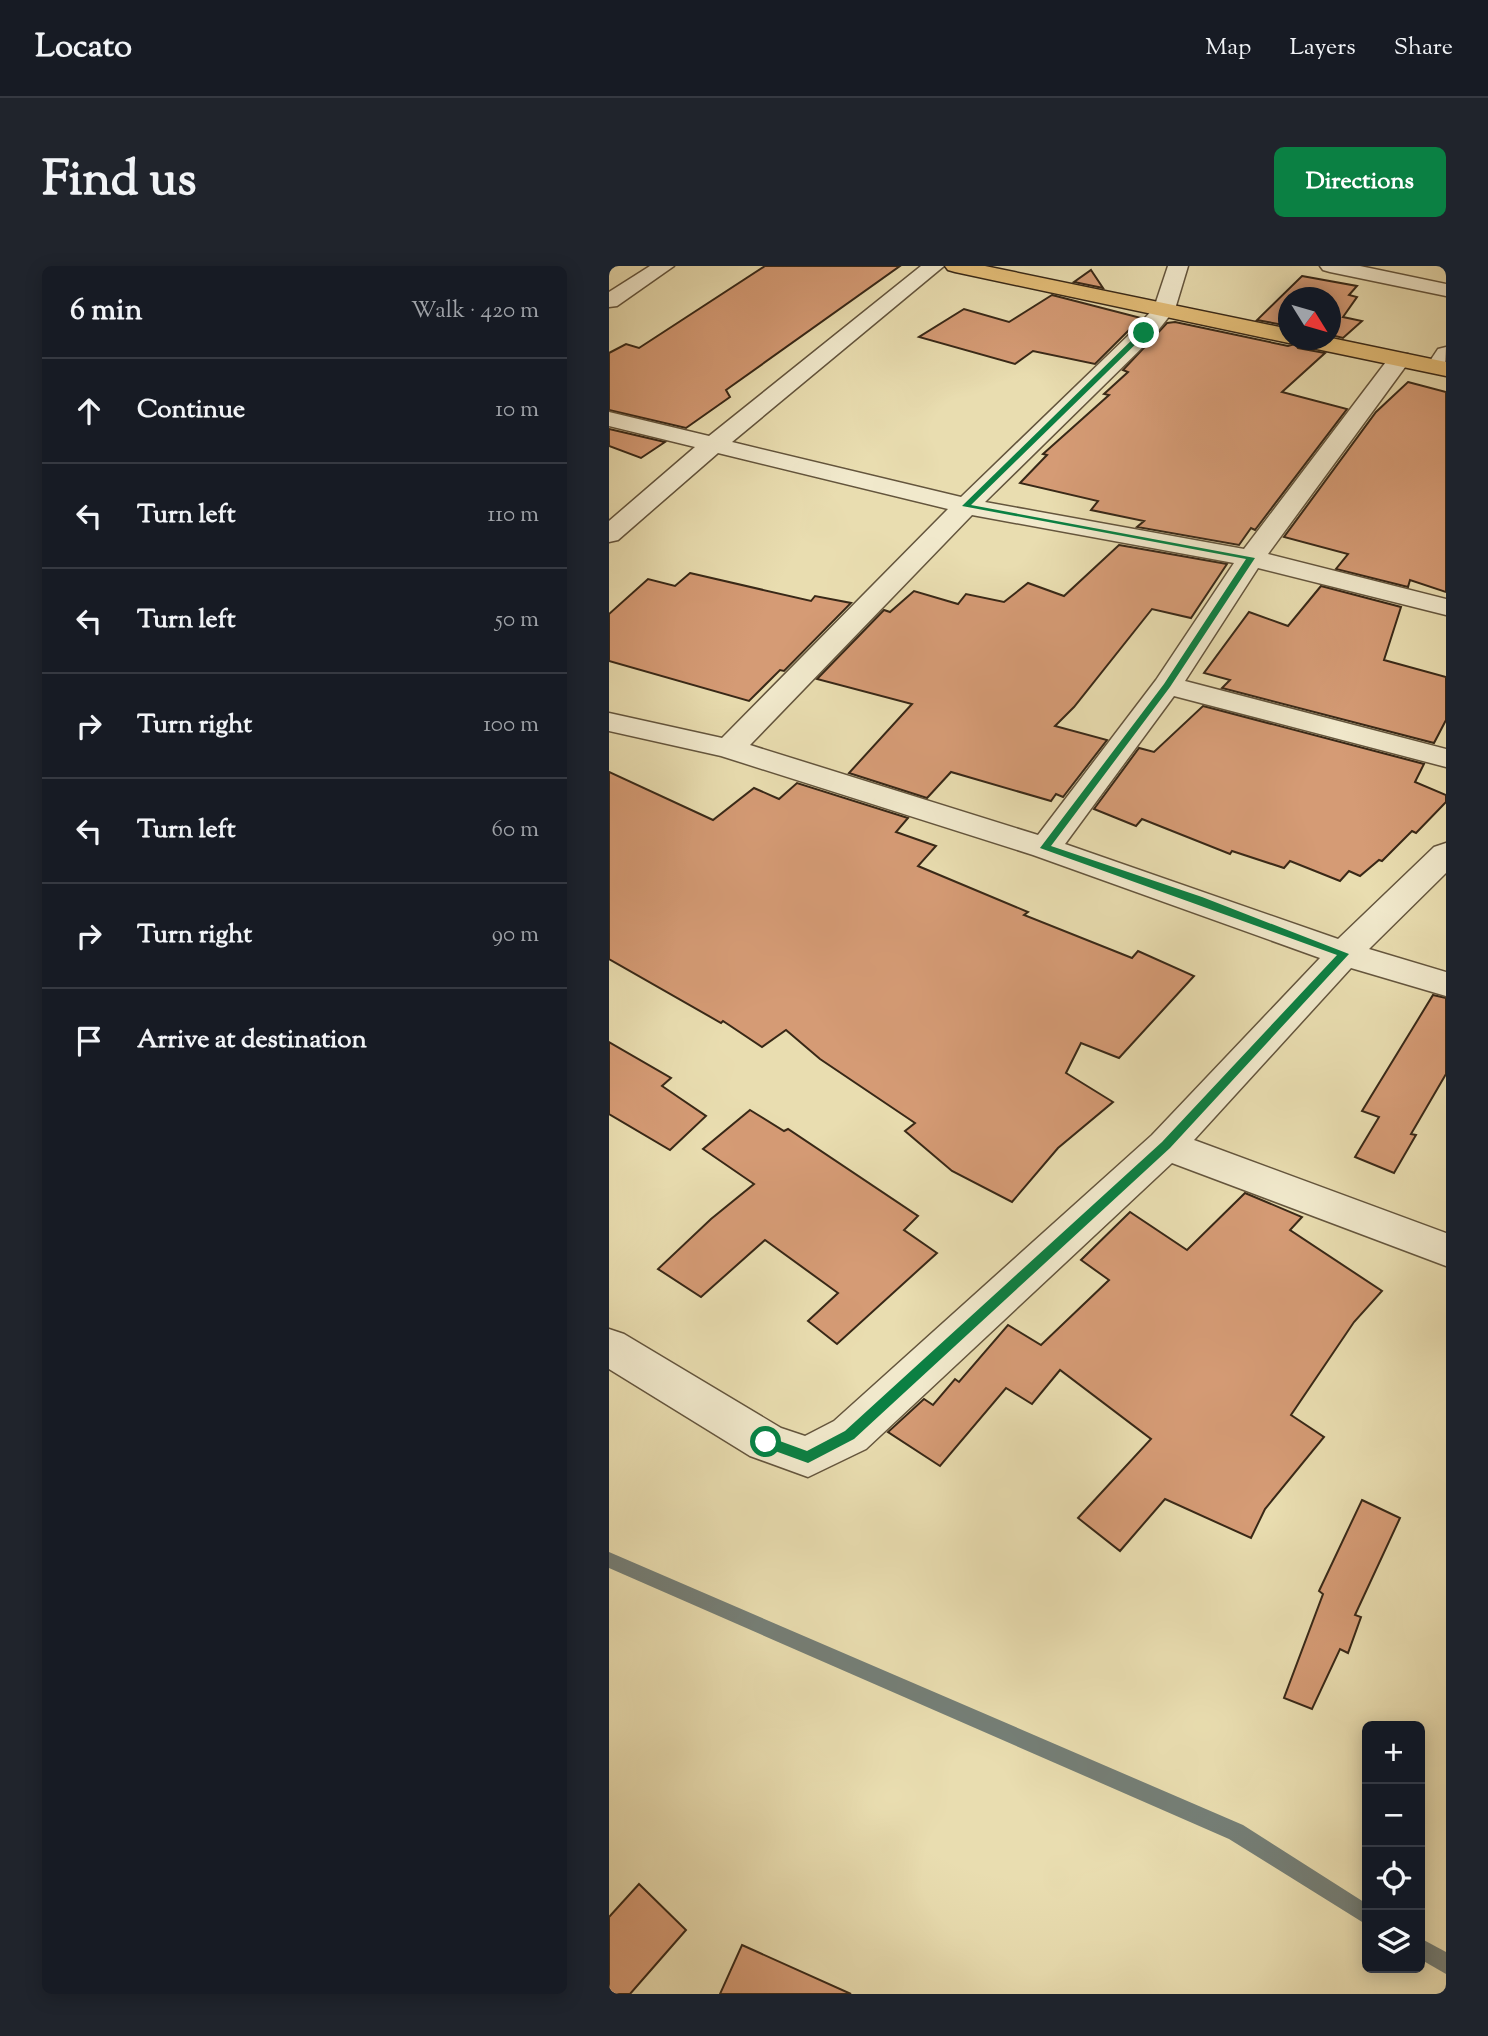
<!DOCTYPE html>
<meta charset="utf-8">
<style>
body{margin:0;font-family:"Sorts Mill Goudy",serif;background:#20242c;color:#f1f3f6}
.controls{position:absolute;right:21px;bottom:21px;display:grid;overflow:hidden;border-radius:10px;box-shadow:0 4px 18px #0003}
.controls button{width:63px;height:63px;display:grid;place-items:center;padding:0;border:0;border-bottom:2px solid #363941;background:#171b24;color:#f1f3f6;font:35px sans-serif}
.compass{position:absolute;left:669px;top:21px;width:63px;height:63px;border-radius:50%;background:#171b24;box-shadow:0 4px 18px #0003;rotate:127deg}
.stop{position:absolute;width:21px;height:21px;margin:-16px;border:5px solid #0b8043;border-radius:50%;background:#fff}
.stop.end{background:#0b8043;border-color:#fff;box-shadow:0 2px 7px #0008}
.list{margin:0;padding:0;list-style:none}
h2{display:flex;justify-content:space-between;align-items:center;height:91px;margin:0;padding:0 28px;font-size:30px}
h2 small{font-size:23px;font-weight:400;color:#9ea1a6}
.list li{display:grid;grid-template-columns:46px 1fr auto;gap:21px;align-items:center;box-sizing:border-box;height:105px;padding:0 28px;border-top:2px solid #363941}
.list b{display:block;font-size:26px;white-space:nowrap}
.list em{font-size:23px;font-style:normal;color:#9ea1a6}
.icon{flex:none;width:38px;height:38px;fill:none;stroke:currentColor;stroke-width:2;stroke-linecap:round;stroke-linejoin:round}
.map{position:relative;flex:none;width:837px;height:1728px;overflow:hidden;border-radius:10px}
header{display:flex;align-items:center;gap:42px;box-sizing:border-box;height:98px;padding:0 35px;background:#171b24;border-bottom:2px solid #363941}
header strong{font-size:33px}
nav{display:flex;gap:38px;margin-inline-start:auto;font-size:24px}
.intro{display:flex;align-items:center;justify-content:space-between;box-sizing:border-box;height:168px;padding:0 42px}
h1{margin:0;font-size:49px}
.button{padding:18px 32px;border-radius:10px;background:#0b8043;color:#fff;font-size:24px;font-weight:700}
main{display:flex;gap:42px;padding:0 42px}
aside{flex:1;background:#171b24;border-radius:10px;box-shadow:0 4px 18px #0003}
.map>svg:first-child{display:block}
.lines{fill:none;stroke-linecap:round;stroke-linejoin:round}
.stream{fill:#757f77;fill-rule:evenodd}
.building{fill:#d59b75;stroke:#382817;stroke-width:2}
.minor-casing{stroke:#64553d;stroke-width:3}
.major-casing{stroke:#382817;stroke-width:3}
.minor{fill:#f1e9cc;fill-rule:evenodd}
.major{fill:#e4be78;fill-rule:evenodd}
.route{fill:#0b8043}
</style>
<header>
<strong>Locato</strong>
<nav><a>Map</a><a>Layers</a><a>Share</a></nav>
</header>
<div class="intro"><h1>Find us</h1><a class="button">Directions</a></div>
<main>
<aside>
<h2>6 min<small>Walk · 420 m</small></h2>
<ul class="list">
<li><svg class="icon" aria-label="ahead" viewBox="0 0 24 24"><path d="M12 20V5M6 11l6-6 6 6"/></svg><div><b>Continue</b></div><em>10 m</em></li>
<li><svg class="icon" aria-label="left" viewBox="0 0 24 24"><path d="M17 20v-9H6M10 6l-5 5 5 5"/></svg><div><b>Turn left</b></div><em>110 m</em></li>
<li><svg class="icon" aria-label="left" viewBox="0 0 24 24"><path d="M17 20v-9H6M10 6l-5 5 5 5"/></svg><div><b>Turn left</b></div><em>50 m</em></li>
<li><svg class="icon" aria-label="right" viewBox="0 0 24 24"><path d="M7 20v-9h11M14 6l5 5-5 5"/></svg><div><b>Turn right</b></div><em>100 m</em></li>
<li><svg class="icon" aria-label="left" viewBox="0 0 24 24"><path d="M17 20v-9H6M10 6l-5 5 5 5"/></svg><div><b>Turn left</b></div><em>60 m</em></li>
<li><svg class="icon" aria-label="right" viewBox="0 0 24 24"><path d="M7 20v-9h11M14 6l5 5-5 5"/></svg><div><b>Turn right</b></div><em>90 m</em></li>
<li><svg class="icon" aria-label="arrive" viewBox="0 0 24 24"><path d="M6 21V4h12l-3 4 3 4H6"/></svg><div><b>Arrive at destination</b></div></li>
</ul>
</aside>
<div class="map">
<svg width="837" height="1728" viewBox="0 0 837 1728">
<rect width="100%" height="100%" fill="#e9ddb0"/>
<filter id="stains"><feTurbulence type="fractalNoise" baseFrequency=".00286" numOctaves="4"/><feColorMatrix values="0 0 0 0 .2 0 0 0 0 .09 0 0 0 0 .02 0 0 0 .5 -.17"/></filter>
<radialGradient id="worn" r=".72"><stop offset=".6" stop-color="#630" stop-opacity="0"/><stop offset="1" stop-color="#630" stop-opacity=".3"/></radialGradient>
<g class="lines">
<g class="stream">
<path d="M0,1286l634,273 124,79v21l-138,-86 -620,-271z"/>
<path d="M811,1672l26,14v22l-26,-15z"/>
</g>
</g>
<g class="building">
<path d="M156,0h135l-174,124 4,7 -44,31 -77,-18v-57l17,-9 13,4z"/>
<path d="M482,4l12,18 -29,-6z"/>
<path d="M693,10l55,10 -8,9 8,2 -14,20 19,4 -19,17 -12,-3v-37h-42v28l-32,-6z"/>
<path d="M443,29l89,23 -46,46 -62,-13 -18,13 -96,-27 45,-28 45,13z"/>
<path d="M566,56l113,24 7,-2 3,4 27,5 -43,39 65,17 -92,121 -4,-2 -12,17 -102,-18 7,-6 -53,-11 7,-9 -78,-18 27,-28 -4,-1 66,-59 -5,-1 24,-22 -5,-2 44,-47z"/>
<path d="M799,116l38,10v200l-36,-12 -2,7 -72,-18 12,-15 -64,-17 92,-125z"/>
<path d="M0,163l56,13 -24,16 -32,-12z"/>
<path d="M510,279l108,19 -36,54 -39,-9 -78,98 -19,19 52,14 -44,57 -7,-3 -5,7 -100,-29 -24,26 -78,-25 63,-69 -95,-25 67,-69 6,2 24,-21 44,13 8,-10 38,8 24,-19 36,13z"/>
<path d="M81,307l121,28 4,-5 36,7 -67,68 -4,-1 -31,31 -140,-40v-47l39,-35 27,7z"/>
<path d="M712,320l80,21 -17,53 62,17v43l-12,23 -212,-55 8,-8 -26,-7 45,-61 39,14z"/>
<path d="M594,440l221,58 -9,18 31,13v7l-30,31 -4,-2 -30,30 -3,-1 -19,16 -11,-5 -9,10 -50,-20 -6,7 -52,-17 -2,3 -88,-35 -6,7 -42,-17 45,-61 15,4z"/>
<path d="M0,506l104,48 41,-32 25,11 18,-16 111,35 -12,14 40,14 -18,20 110,46 -4,3 108,43 6,-7 56,25 -75,82 -38,-15 -15,30 47,29 -55,46 -46,54 -60,-31 -47,-40 10,-8 -95,-64 -34,-29 -24,17 -39,-26 -2,2 -112,-64z"/>
<path d="M824,729l13,3v76l-35,60 5,1 -22,38 -39,-16 24,-40 -17,-6z"/>
<path d="M0,776l62,36 -9,8 44,30 -36,34 -61,-36z"/>
<path d="M141,844l34,21 4,-2 130,87 -14,14 33,23 -100,91 -29,-23 30,-28 -73,-53 -64,57 -43,-28 53,-50 43,-35 -51,-35z"/>
<path d="M636,927l57,24 -12,13 92,61 -28,31 -63,93 33,22 -59,72 -14,29 -86,-39 -45,52 -42,-33 73,-79 -91,-69 -28,34 -26,-16 -66,78 -52,-34 36,-33 9,6 22,-26 4,3 49,-57 33,20 68,-65 -28,-20 49,-48 57,38z"/>
<path d="M753,1234l38,18 -45,97 6,2 -13,36 -8,-4 -28,60 -28,-11 39,-104 -4,-3z"/>
<path d="M30,1618l47,46 -56,64h-21v-77z"/>
<path d="M133,1679l109,49h-131z"/>
</g>
<g class="lines">
<g class="minor-casing">
<g id="minor">
<path d="M41,0h24l-57,40 -8,1v-15z"/>
<path d="M312,0h23l-212,176 229,55 175,-169 18,-20 14,-42h20l-13,43 -23,29 -167,164 259,47 148,-195h16l3,5 -143,195 178,45v16l-188,-47 -73,113 261,68v18l-272,-71 -109,148 273,95 96,-92 12,-4v30l-77,76 77,23v24l-95,-28 -157,172 252,93v33l-274,-103 -306,286 -58,28 -58,-21 -141,-87v-40l15,5 157,94 24,8 29,-15 318,-286 168,-177 -287,-103 -312,-99 -112,-25v-18l113,25 226,-229 -230,-56 -100,87 -9,2v-21l86,-74 -86,-21v-14l100,24zM363,249l262,48 -78,117 -118,155 -288,-90z"/>
<path d="M711,0h40l86,18v12l-116,-24 -7,-2z"/>
<path d="M837,81l-1,25h-16l-3,-5 12,-18z"/>
</g>
</g>
<g class="major-casing">
<path id="major" d="M336,0h40l304,63v11l42,-2 115,24v14l-139,-29 -8,-2 -3,-4 -7,2 -334,-71 -7,-2z"/>
</g>
<use href="#minor" class="minor"/>
<use href="#major" class="major"/>
</g>
<path class="route" d="M532,65l6,2 -176,172 284,53 -85,129 -119,159 151,51 147,57 -179,194 -316,291 -46,24 -47,-17v-8l5,-2 41,15 38,-20 317,-289 175,-187 -297,-107 124,-164 82,-125 -284,-53z"/>
<rect width="100%" height="100%" filter="url(#stains)"/>
<rect width="100%" height="100%" fill="url(#worn)"/>
</svg>
<div class="controls">
<button>+</button>
<button>−</button>
<button><svg class="icon" aria-label="locate" viewBox="0 0 24 24"><circle cx="12" cy="12" r="6"/><path d="M12 2v4M12 18v4M2 12h4M18 12h4"/></svg></button>
<button><svg class="icon" aria-label="layers" viewBox="0 0 24 24"><path d="M12 4l9 5-9 5-9-5zM3 14l9 5 9-5"/></svg></button>
</div>
<svg class="compass" viewBox="-18 -18 36 36"><path d="M0-13l5 13h-10z" fill="#e53935"/><path d="M0 13l5-13h-10z" fill="#9ea1a6"/></svg>
<div class="stop" style="left:157px;top:1176px"></div>
<div class="stop end" style="left:535px;top:67px"></div>
</div>
</main>
